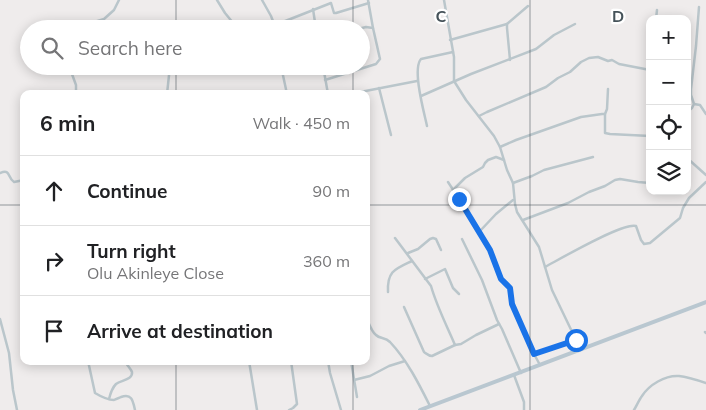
<!DOCTYPE html>
<meta charset="utf-8">
<style>
body{margin:0;font-family:Mulish,sans-serif;background:#f2f2f2;color:#202124}
.controls{position:absolute;right:15px;top:15px;display:grid;overflow:hidden;border-radius:10px;box-shadow:0 2px 12px #0003}
.controls button{width:45px;height:45px;display:grid;place-items:center;padding:0;border:0;border-bottom:1px solid #e0e0e0;background:#fff;color:#202124;font:25px sans-serif}
.stop{position:absolute;width:15px;height:15px;margin:-11px;border:4px solid #1a73e8;border-radius:50%;background:#fff}
.stop.end{background:#1a73e8;border-color:#fff;box-shadow:0 1px 5px #0008}
.list{margin:0;padding:0;list-style:none}
h2{display:flex;justify-content:space-between;align-items:center;height:65px;margin:0;padding:0 20px;font-size:21px}
h2 small{font-size:16px;font-weight:400;color:#757577}
.list li{display:grid;grid-template-columns:32px 1fr auto;gap:15px;align-items:center;box-sizing:border-box;height:70px;padding:0 20px;border-top:1px solid #e0e0e0}
.list b{display:block;font-size:19px;white-space:nowrap}
.list p{margin:0;font-size:16px;white-space:nowrap;color:#757577}
.list em{font-size:16px;font-style:normal;color:#757577}
.icon{flex:none;width:28px;height:28px;fill:none;stroke:currentColor;stroke-width:2;stroke-linecap:round;stroke-linejoin:round}
.map{position:relative;flex:none;width:706px;height:410px;overflow:hidden}
.search{position:absolute;background:#fff;box-shadow:0 2px 12px #0003;left:20px;top:20px;width:350px;height:55px;display:flex;align-items:center;gap:12px;box-sizing:border-box;padding:0 18px;border-radius:28px;color:#757577;font-size:19px}
.panel{position:absolute;background:#fff;box-shadow:0 2px 12px #0003;left:20px;top:90px;width:350px;height:275px;border-radius:10px}
.map>svg:first-child{display:block}
.lines{fill:none;stroke-linecap:round;stroke-linejoin:round}
.minor{stroke:#bac6cb;stroke-width:2.5}
.secondary{stroke:#b9c7d0;stroke-width:4}
.route{stroke:#1a73e8;stroke-width:6}
.grid{fill:none;stroke:#455259;stroke-width:1;stroke-opacity:0.55}
.grid-label{font-size:16px;text-anchor:middle;font-weight:bold;fill:#455259;stroke:#fff;stroke-width:4.5;stroke-linejoin:round;paint-order:stroke}
</style>
<div class="map">
<svg width="706" height="410" viewBox="0 0 706 410">
<rect width="100%" height="100%" fill="#efecec"/>
<g class="lines">
<g class="minor">
<path d="M217,0l8,13 13,16"/>
<path d="M262,0l9,16 5,13"/>
<path d="M444,0l10,57v24l12,19 28,36 6,11 7,23 6,13 2,21 2,8 22,35 13,43 24,50 6,9"/>
<path d="M313,9l3,20"/>
<path d="M656,19l1,-9"/>
<path d="M72,29l32,-10 10,-9 5,-10"/>
<path d="M265,29l66,-26 3,10h2l33,-10"/>
<path d="M358,29l8,-2 7,1"/>
<path d="M450,40l57,-16"/>
<path d="M510,60l-3,-32v-4l21,-18"/>
<path d="M69,66l7,19v9"/>
<path d="M281,66l6,28"/>
<path d="M323,66l5,28"/>
<path d="M650,75c-2,9 -4,16 0,24"/>
<path d="M325,80l51,-16 4,-5 -7,-31 -5,-28"/>
<path d="M379,88l12,47"/>
<path d="M608,89l-1,20 -2,5v19l5,1 40,2"/>
<path d="M167,94l3,-28"/>
<path d="M350,94l67,-13"/>
<path d="M421,96l50,-22 65,-25 18,-14 21,-11"/>
<path d="M694,104l6,1 6,9"/>
<path d="M687,112l5,-4 2,-4 -3,-9v-6l5,-43 3,-39"/>
<path d="M479,116l8,-4 59,-25 12,-9 12,-6 11,-10 8,-4 9,-1 10,4 4,-1 7,4 31,6"/>
<path d="M427,126c-3,-14 -15,-57 -6,-67l32,-7"/>
<path d="M500,147l16,-7 65,-23 21,-3h3"/>
<path d="M687,158l19,17"/>
<path d="M0,173c11,-5 7,5 14,9l10,-2"/>
<path d="M448,182l32,49 13,26 8,22 8,9 3,16 22,50 6,11"/>
<path d="M513,183l19,-7 12,-6 49,-13"/>
<path d="M453,190l12,-12 18,-11 2,-4 3,-3 8,-3 8,3"/>
<path d="M523,220l45,-17 21,-11 16,-6 10,-6 5,-1 18,3 12,1"/>
<path d="M480,231l16,-17 17,-14"/>
<path d="M395,238l36,48c6,21 16,40 24,59l6,-1 15,-9 23,-11"/>
<path d="M462,239l20,41 15,40 5,9 19,44"/>
<path d="M408,253l10,-4 12,-10 3,-1 3,1 5,11"/>
<path d="M545,267c15,-8 78,-45 91,-41l5,14 3,4 6,-1 30,-25 3,-10 6,-10 17,-16"/>
<path d="M425,279l20,-10 8,19 6,6"/>
<path d="M388,292c-1,-21 7,-23 24,-31"/>
<path d="M404,307l20,45c3,2 4,4 8,4l23,-11"/>
<path d="M366,317c3,6 5,14 10,18 4,4 9,2 14,7 17,18 29,42 40,64"/>
<path d="M0,319l9,34 4,37 4,20"/>
<path d="M705,332l1,1"/>
<path d="M534,354l42,-14"/>
<path d="M88,361l7,32c5,3 12,7 19,7 2,-1 5,-2 7,-3 11,-4 12,4 14,13"/>
<path d="M249,361l8,49"/>
<path d="M328,361l2,12 11,37"/>
<path d="M351,361l6,36"/>
<path d="M514,375l10,27v8"/>
<path d="M354,380l16,-4 19,-10 16,-5"/>
<path d="M109,399c1,-4 4,-12 7,-15 5,-4 17,-4 16,-12 -1,-3 -6,-8 -7,-11"/>
<path d="M289,410l4,-2 4,-4 -6,-43"/>
<path d="M634,410c3,-5 5,-10 8,-14 7,-11 23,-21 37,-20 9,1 18,4 27,7"/>
</g>
<path class="secondary" d="M420,410l286,-108"/>
</g>
<g class="lines">
<path class="route" d="M459,199l31,51 11,29 9,9 2,16 22,50 42,-14"/>
</g>
<path class="grid" d="M176,0v29M353,0v29M530,0v410M176,66v28M353,66v28M0,205h24M366,205h340M176,361v49M353,361v49"/>
<g class="grid-label">
<text x="441" y="22">C</text>
<text x="618" y="22">D</text>
</g>
</svg>
<div class="controls">
<button>+</button>
<button>−</button>
<button><svg class="icon" aria-label="locate" viewBox="0 0 24 24"><circle cx="12" cy="12" r="6"/><path d="M12 2v4M12 18v4M2 12h4M18 12h4"/></svg></button>
<button><svg class="icon" aria-label="layers" viewBox="0 0 24 24"><path d="M12 4l9 5-9 5-9-5zM3 14l9 5 9-5"/></svg></button>
</div>
<div class="stop" style="left:576px;top:340px"></div>
<div class="stop end" style="left:459px;top:199px"></div>
<div class="search"><svg class="icon" aria-label="search" viewBox="0 0 24 24"><circle cx="10" cy="10" r="6"/><path d="M15 15l6 6"/></svg>Search here</div>
<section class="panel">
<h2>6 min<small>Walk · 450 m</small></h2>
<ul class="list">
<li><svg class="icon" aria-label="ahead" viewBox="0 0 24 24"><path d="M12 20V5M6 11l6-6 6 6"/></svg><div><b>Continue</b></div><em>90 m</em></li>
<li><svg class="icon" aria-label="right" viewBox="0 0 24 24"><path d="M7 20v-9h11M14 6l5 5-5 5"/></svg><div><b>Turn right</b><p>Olu Akinleye Close</p></div><em>360 m</em></li>
<li><svg class="icon" aria-label="arrive" viewBox="0 0 24 24"><path d="M6 21V4h12l-3 4 3 4H6"/></svg><div><b>Arrive at destination</b></div></li>
</ul>
</section>
</div>
